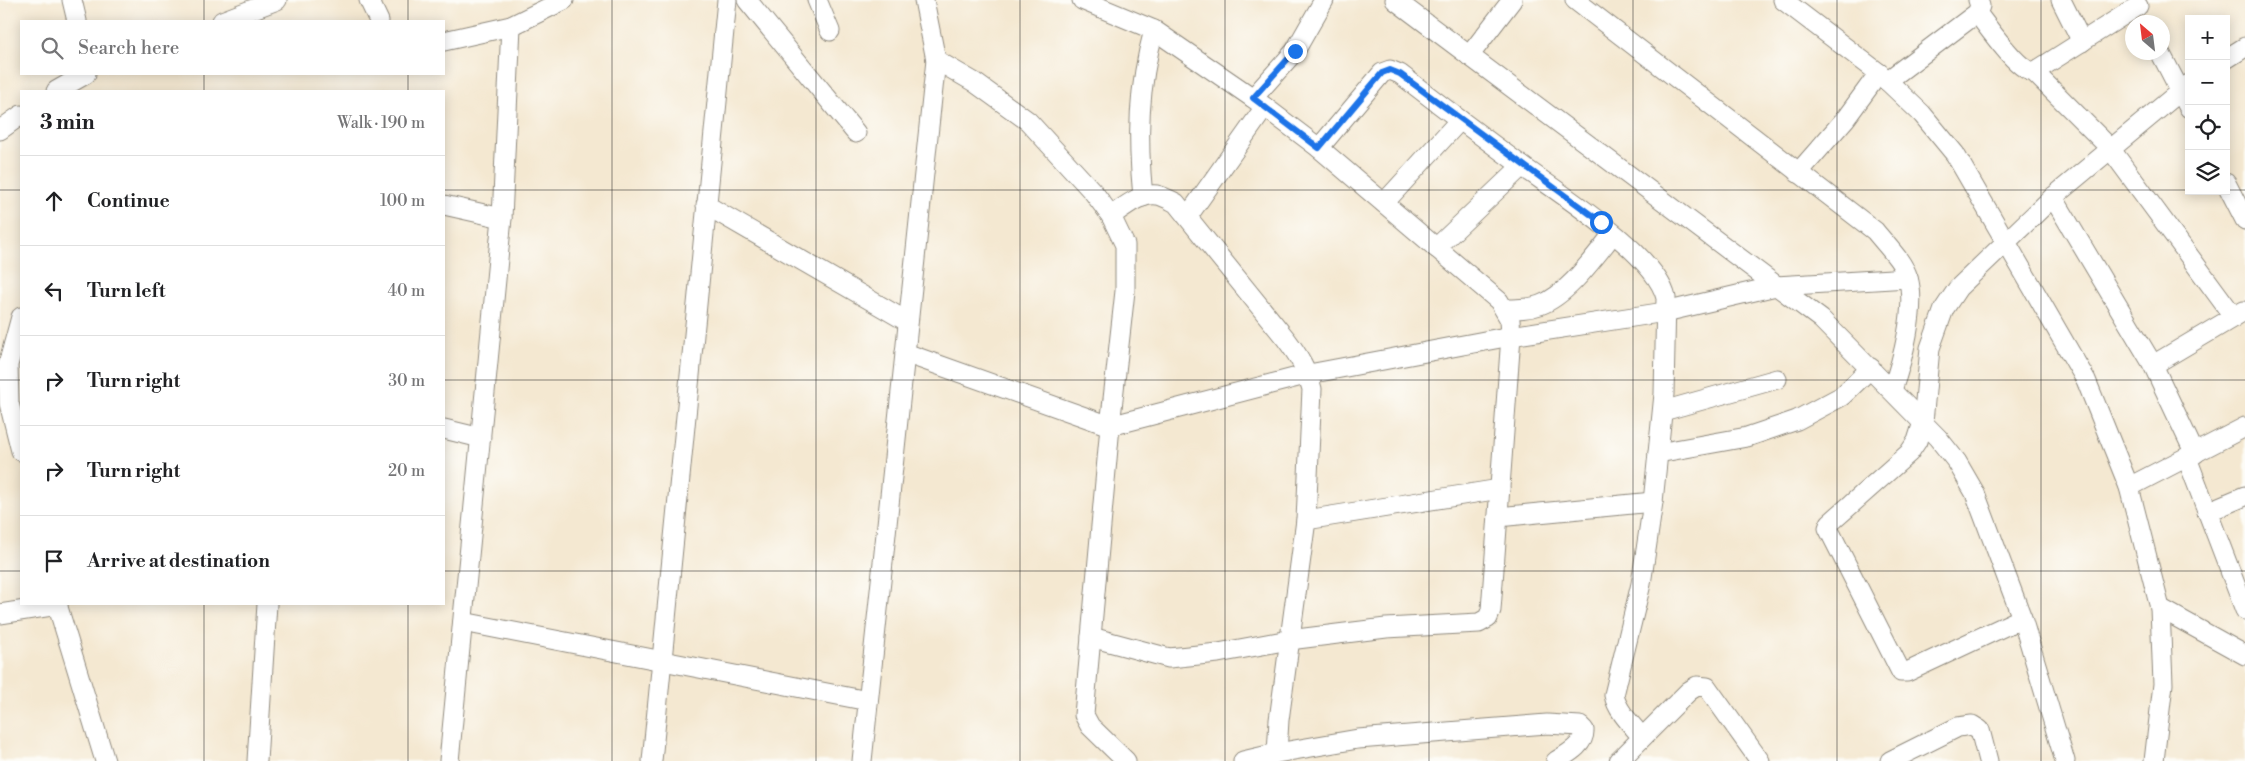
<!DOCTYPE html>
<meta charset="utf-8">
<style>
body{margin:0;font-family:"Libre Bodoni",serif;background:#f2f2f2;color:#202124}
.controls{position:absolute;right:15px;top:15px;display:grid;overflow:hidden;border-radius:0px;box-shadow:0 2px 12px #0003}
.controls button{width:45px;height:45px;display:grid;place-items:center;padding:0;border:0;border-bottom:1px solid #e0e0e0;background:#fff;color:#202124;font:25px sans-serif}
.compass{position:absolute;left:2125px;top:15px;width:45px;height:45px;border-radius:50%;background:#fff;box-shadow:0 2px 12px #0003;rotate:332deg}
.stop{position:absolute;width:15px;height:15px;margin:-11px;border:4px solid #1a73e8;border-radius:50%;background:#fff}
.stop.end{background:#1a73e8;border-color:#fff;box-shadow:0 1px 5px #0008}
.list{margin:0;padding:0;list-style:none}
h2{display:flex;justify-content:space-between;align-items:center;height:65px;margin:0;padding:0 20px;font-size:21px}
h2 small{font-size:16px;font-weight:400;color:#757577}
.list li{display:grid;grid-template-columns:32px 1fr auto;gap:15px;align-items:center;box-sizing:border-box;height:90px;padding:0 20px;border-top:1px solid #e0e0e0}
.list b{display:block;font-size:19px;white-space:nowrap}
.list em{font-size:16px;font-style:normal;color:#757577}
.icon{flex:none;width:28px;height:28px;fill:none;stroke:currentColor;stroke-width:2;stroke-linecap:round;stroke-linejoin:round}
.map{position:relative;flex:none;width:2245px;height:761px;overflow:hidden}
.search{position:absolute;background:#fff;box-shadow:0 2px 12px #0003;left:20px;top:20px;width:425px;height:55px;display:flex;align-items:center;gap:12px;box-sizing:border-box;padding:0 18px;border-radius:0px;color:#757577;font-size:19px}
.panel{position:absolute;background:#fff;box-shadow:0 2px 12px #0003;left:20px;top:90px;width:425px;height:515px;border-radius:0px}
.map>svg:first-child{display:block}
.lines{fill:none;stroke-linecap:round;stroke-linejoin:round}
.street-casing{stroke:#908a7e;stroke-width:21}
.street{stroke:#fff;stroke-width:19}
.route{stroke:#1a73e8;stroke-width:6}
.grid{fill:none;stroke:#2b2b2b;stroke-width:1;stroke-opacity:0.55}
</style>
<div class="map">
<svg width="2245" height="761" viewBox="0 0 2245 761">
<rect width="100%" height="100%" fill="#fdfcf7"/>
<filter id="ink" filterUnits="userSpaceOnUse"><feTurbulence type="fractalNoise" baseFrequency=".02" numOctaves="2"/><feDisplacementMap in="SourceGraphic" scale="10" xChannelSelector="R" yChannelSelector="G"/><feConvolveMatrix kernelMatrix="1 2 1 2 8 2 1 2 1" color-interpolation-filters="sRGB"/></filter>
<filter id="wash" filterUnits="userSpaceOnUse"><feTurbulence type="fractalNoise" baseFrequency=".0096" numOctaves="4" result="noise"/><feDisplacementMap in="SourceGraphic" scale="20" xChannelSelector="R" yChannelSelector="G"/><feGaussianBlur stdDeviation="1.12" result="paint"/><feColorMatrix in="noise" values="0 0 0 0 0 0 0 0 0 0 0 0 0 0 0 0 0 1.4 0 .05"/><feComposite in="paint" operator="in"/></filter>
<g filter="url(#wash)">
<rect width="100%" height="100%" fill="#f4e8d1"/>
</g>
<g filter="url(#ink)">
<g class="lines">
<g class="street-casing">
<g id="street">
<path d="M72,0l5,21"/>
<path d="M369,0l10,21"/>
<path d="M747,0l109,133"/>
<path d="M817,0l13,31"/>
<path d="M1082,0l72,30 99,68 66,50 180,153 11,19 1,16 -20,274 -3,8 -9,5 -93,5 -97,12 -71,13 -49,5 -78,-21"/>
<path d="M1395,0l426,319 117,119 19,24 18,31 47,125 43,143"/>
<path d="M1575,0l300,231c11,14 28,30 33,47 9,29 -6,84 -16,112"/>
<path d="M1783,0l96,73 43,41 33,40 131,226 43,107 31,121 3,76 -9,77"/>
<path d="M2061,0l21,42"/>
<path d="M1977,13c11,14 41,58 57,59l75,75 125,170"/>
<path d="M222,21l55,-21"/>
<path d="M444,41l67,-15 53,-26"/>
<path d="M2160,52l29,56"/>
<path d="M1469,56l43,-56"/>
<path d="M2226,59l19,-12"/>
<path d="M936,60l38,22 54,39 66,72 17,23 14,29v46l-15,135 -26,289 6,11 36,35"/>
<path d="M2034,72l104,-66"/>
<path d="M1887,81l90,-68 3,-7 -2,-6"/>
<path d="M56,91l30,-17"/>
<path d="M1253,98l42,-47 29,-51"/>
<path d="M0,130l21,-15"/>
<path d="M1319,148l63,-75 8,-3 10,4c40,31 81,62 122,92 37,27 134,88 144,132l-2,96 -11,108 -12,82 -27,111c3,16 18,30 28,42"/>
<path d="M1798,173l48,-55 33,-45"/>
<path d="M2226,183l19,37"/>
<path d="M1143,197c-6,-60 -5,-109 11,-167"/>
<path d="M2053,197l100,168 42,89"/>
<path d="M1384,203l76,-83"/>
<path d="M444,205l58,13"/>
<path d="M706,205l202,117"/>
<path d="M1111,216c13,-9 29,-23 46,-21 6,1 13,5 19,8l110,136c12,16 21,30 26,50l-6,131 -27,200 -2,33"/>
<path d="M1188,216l77,-109"/>
<path d="M1436,248l86,-82"/>
<path d="M1505,309c12,0 24,0 35,-4 28,-10 55,-49 73,-71"/>
<path d="M21,317l-13,48 1,38 12,48"/>
<path d="M905,353l205,73 199,-52 202,-38 154,-24 111,-26 132,-8"/>
<path d="M2153,365l91,-54"/>
<path d="M1663,411l114,-32"/>
<path d="M444,429l37,9"/>
<path d="M1658,453l89,-16 50,-17 45,-24 29,-28"/>
<path d="M2187,458l58,152"/>
<path d="M2129,487l116,-60"/>
<path d="M2207,512l38,-16"/>
<path d="M1498,517l155,-15"/>
<path d="M1306,520l194,-31"/>
<path d="M57,604l48,157"/>
<path d="M2160,608l85,47"/>
<path d="M0,614l58,-9"/>
<path d="M2022,618l-115,54h-6l-73,-144 2,-5 79,-70 8,-12 6,-19 7,-74 14,-39 14,-21 95,-91 136,-113"/>
<path d="M463,622l405,79"/>
<path d="M257,761l10,-157"/>
<path d="M449,761l53,-543 9,-192"/>
<path d="M652,761l75,-761"/>
<path d="M862,761l74,-701 -12,-60"/>
<path d="M1243,761l34,-8 81,-14 189,-15 33,2 4,4c1,15 -17,24 -28,31"/>
<path d="M1619,761l70,-70 8,-5 10,1 53,74"/>
<path d="M1890,761l68,-34 14,-2 8,5 8,31"/>
</g>
</g>
<use href="#street" class="street"/>
</g>
</g>
<g class="lines" filter="url(#ink)">
<path class="route" d="M1295,51l-42,47 66,50 63,-75 8,-3 10,4 201,148"/>
</g>
<path class="grid" d="M204,0v21M408,0v21M612,0v761M816,0v761M1020,0v761M1225,0v761M1429,0v761M1633,0v761M1837,0v761M2041,0v761M204,74v17M408,74v17M0,190h21M444,190h1745M2226,190h19M0,380h21M444,380h1801M0,571h21M444,571h1801M204,604v157M408,604v157"/>
</svg>
<div class="controls">
<button>+</button>
<button>−</button>
<button><svg class="icon" aria-label="locate" viewBox="0 0 24 24"><circle cx="12" cy="12" r="6"/><path d="M12 2v4M12 18v4M2 12h4M18 12h4"/></svg></button>
<button><svg class="icon" aria-label="layers" viewBox="0 0 24 24"><path d="M12 4l9 5-9 5-9-5zM3 14l9 5 9-5"/></svg></button>
</div>
<svg class="compass" viewBox="-18 -18 36 36"><path d="M0-13l5 13h-10z" fill="#e53935"/><path d="M0 13l5-13h-10z" fill="#757577"/></svg>
<div class="stop" style="left:1601px;top:222px"></div>
<div class="stop end" style="left:1295px;top:51px"></div>
<div class="search"><svg class="icon" aria-label="search" viewBox="0 0 24 24"><circle cx="10" cy="10" r="6"/><path d="M15 15l6 6"/></svg>Search here</div>
<section class="panel">
<h2>3 min<small>Walk · 190 m</small></h2>
<ul class="list">
<li><svg class="icon" aria-label="ahead" viewBox="0 0 24 24"><path d="M12 20V5M6 11l6-6 6 6"/></svg><div><b>Continue</b></div><em>100 m</em></li>
<li><svg class="icon" aria-label="left" viewBox="0 0 24 24"><path d="M17 20v-9H6M10 6l-5 5 5 5"/></svg><div><b>Turn left</b></div><em>40 m</em></li>
<li><svg class="icon" aria-label="right" viewBox="0 0 24 24"><path d="M7 20v-9h11M14 6l5 5-5 5"/></svg><div><b>Turn right</b></div><em>30 m</em></li>
<li><svg class="icon" aria-label="right" viewBox="0 0 24 24"><path d="M7 20v-9h11M14 6l5 5-5 5"/></svg><div><b>Turn right</b></div><em>20 m</em></li>
<li><svg class="icon" aria-label="arrive" viewBox="0 0 24 24"><path d="M6 21V4h12l-3 4 3 4H6"/></svg><div><b>Arrive at destination</b></div></li>
</ul>
</section>
</div>
